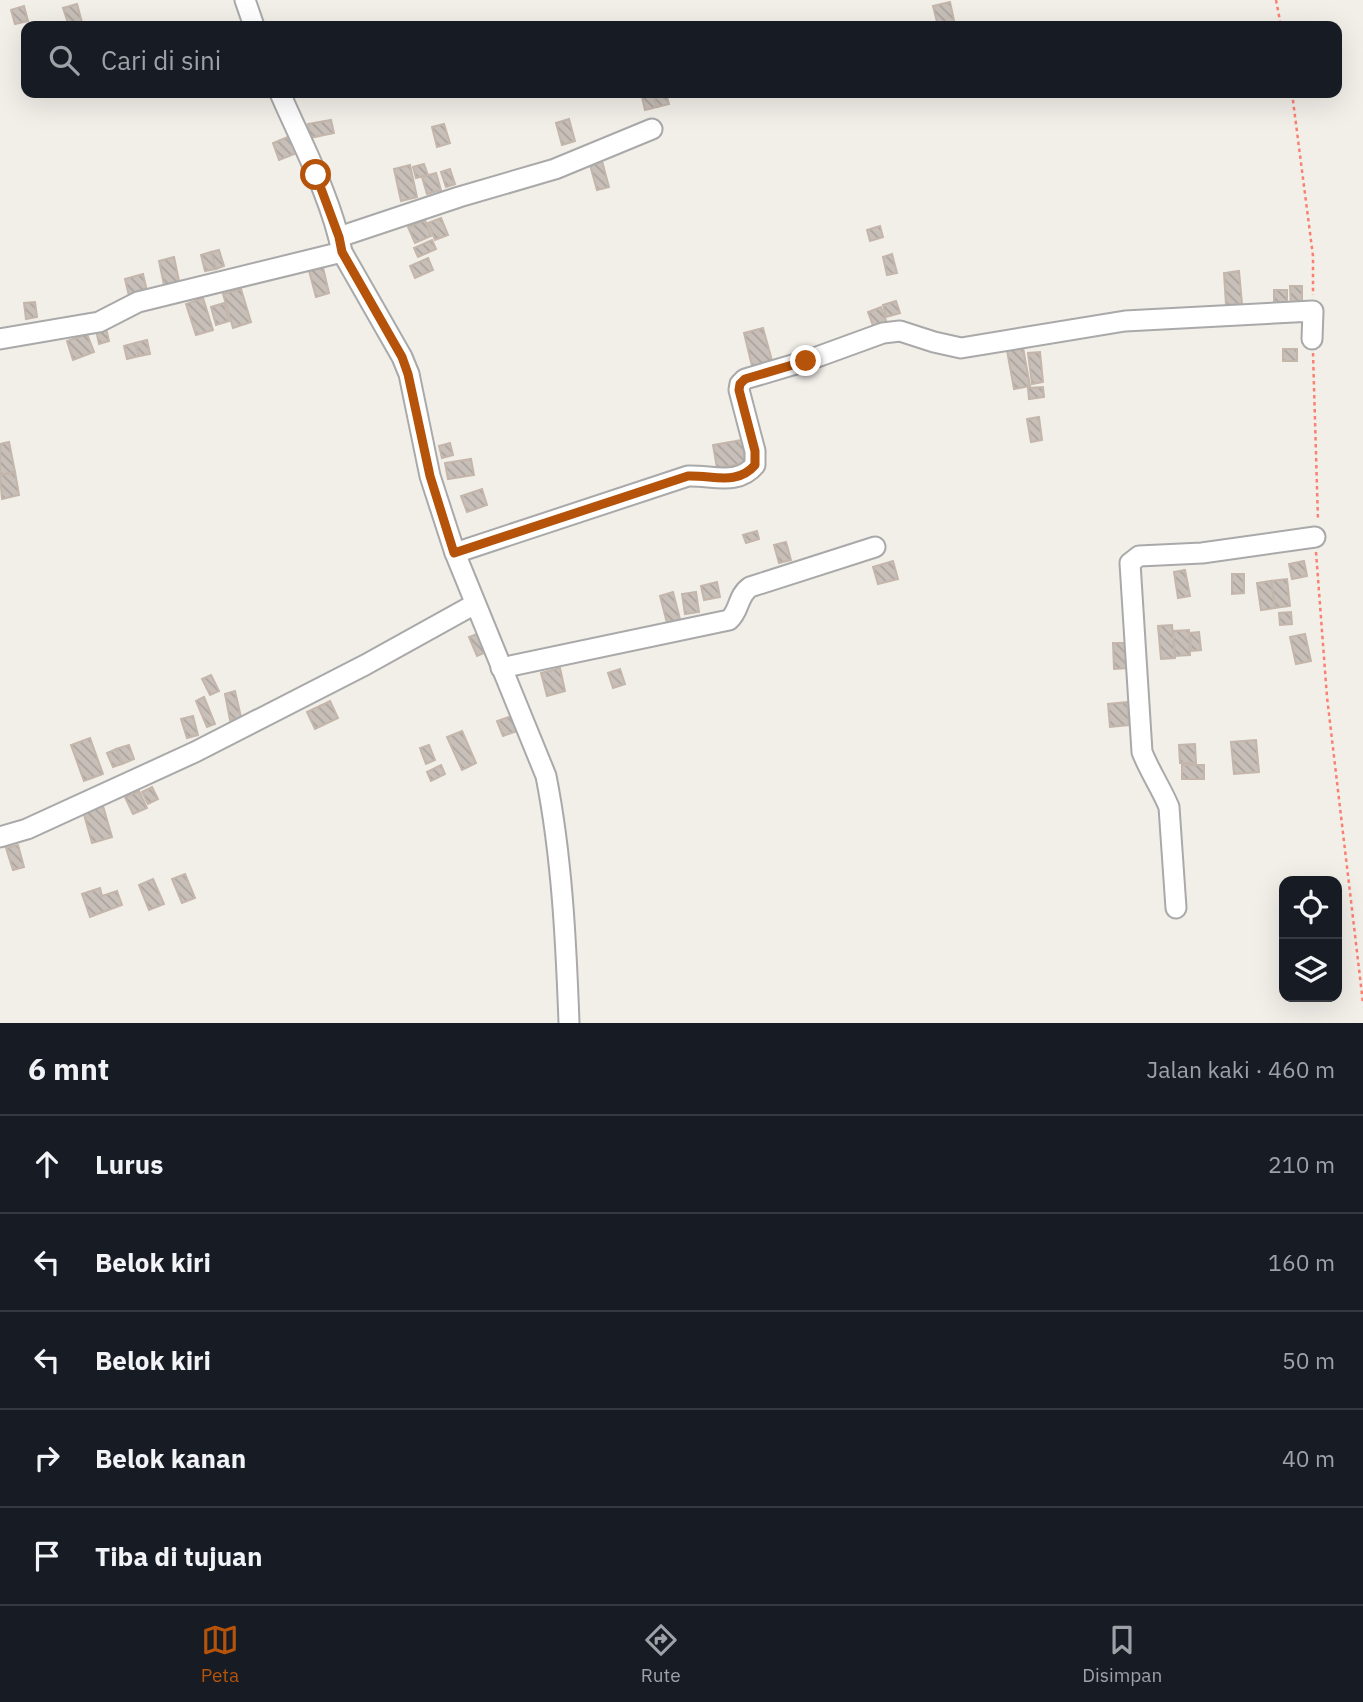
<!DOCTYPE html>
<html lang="id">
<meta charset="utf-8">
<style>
body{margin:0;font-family:"IBM Plex Sans",sans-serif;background:#242831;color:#f1f3f6}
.controls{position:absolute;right:21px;bottom:21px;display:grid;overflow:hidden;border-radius:14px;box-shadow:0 7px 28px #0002}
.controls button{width:63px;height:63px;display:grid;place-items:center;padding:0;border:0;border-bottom:2px solid #363941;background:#171b24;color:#f1f3f6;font:35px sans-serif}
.stop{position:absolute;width:21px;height:21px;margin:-16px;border:5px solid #b45309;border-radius:50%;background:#fff}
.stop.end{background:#b45309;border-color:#fff;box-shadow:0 2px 7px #0008}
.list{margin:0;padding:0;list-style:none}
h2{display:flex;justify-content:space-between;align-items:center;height:91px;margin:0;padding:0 28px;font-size:30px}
h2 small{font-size:23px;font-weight:400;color:#9ea1a6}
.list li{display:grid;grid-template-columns:46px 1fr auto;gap:21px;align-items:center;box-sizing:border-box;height:98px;padding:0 28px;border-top:2px solid #363941}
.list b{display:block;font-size:26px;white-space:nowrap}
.list em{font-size:23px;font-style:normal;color:#9ea1a6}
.icon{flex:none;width:38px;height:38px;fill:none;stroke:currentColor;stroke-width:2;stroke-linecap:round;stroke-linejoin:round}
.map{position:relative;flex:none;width:1363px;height:1023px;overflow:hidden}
.search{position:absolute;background:#171b24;box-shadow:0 7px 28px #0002;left:21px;right:21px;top:21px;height:77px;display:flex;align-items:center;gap:18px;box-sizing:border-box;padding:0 24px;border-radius:14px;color:#9ea1a6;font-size:26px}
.sheet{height:581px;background:#171b24}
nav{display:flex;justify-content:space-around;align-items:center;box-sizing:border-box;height:98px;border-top:2px solid #363941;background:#171b24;font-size:19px;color:#9ea1a6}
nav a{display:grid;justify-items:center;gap:4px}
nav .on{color:#b45309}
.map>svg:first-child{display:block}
.building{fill:url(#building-back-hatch);stroke:#c4b6ab;stroke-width:2}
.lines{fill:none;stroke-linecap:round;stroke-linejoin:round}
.minor-casing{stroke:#a9a9a9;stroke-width:23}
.path{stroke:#fa8072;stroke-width:2.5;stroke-dasharray:3.5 3.5;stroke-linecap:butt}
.minor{stroke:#fff;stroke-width:19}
.route{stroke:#b45309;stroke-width:9}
</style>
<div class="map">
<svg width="1363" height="1023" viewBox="0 0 1363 1023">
<defs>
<pattern id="building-back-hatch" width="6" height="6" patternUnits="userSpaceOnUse" patternTransform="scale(1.75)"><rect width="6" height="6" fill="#c7bfb8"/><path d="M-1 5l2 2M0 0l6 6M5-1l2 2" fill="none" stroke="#aba49e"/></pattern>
</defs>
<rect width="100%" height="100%" fill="#f2efe9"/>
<g class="building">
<path d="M950,2l5,23 -17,1 -5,-20z"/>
<path d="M77,4l6,22h-14l-6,-18z"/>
<path d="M24,6l4,15 -13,3 -4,-14z"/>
<path d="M641,93h12l4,14 -12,3z"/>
<path d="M653,93h13l3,11 -12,3z"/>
<path d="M569,119l6,22 -13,4 -6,-22z"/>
<path d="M331,120l3,13 -24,5 -2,-14z"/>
<path d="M444,124l6,19 -13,4 -5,-20z"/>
<path d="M290,136l7,17 -18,7 -6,-17z"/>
<path d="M602,161l7,26 -12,3 -7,-25z"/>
<path d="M424,164l4,11 -12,3 -3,-11z"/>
<path d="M410,165l7,32 -16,4 -7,-32z"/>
<path d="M450,169l5,15 -9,3 -5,-15z"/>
<path d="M436,173l5,17 -14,4 -5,-17z"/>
<path d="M441,218l7,17 -13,5 -7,-17z"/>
<path d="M425,220l6,16 -16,7 -7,-16z"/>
<path d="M880,226l3,11 -13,4 -3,-11z"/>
<path d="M432,240l4,9 -18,8 -4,-9z"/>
<path d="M219,250l5,16 -8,3 -5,-17z"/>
<path d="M211,252l5,17 -11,2 -4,-16z"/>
<path d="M892,254l5,19 -10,2 -4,-18z"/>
<path d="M174,257l5,24 -15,4 -5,-24z"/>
<path d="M428,258l5,12 -18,8 -5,-12z"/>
<path d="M322,263l7,30 -13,4 -8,-30z"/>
<path d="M1239,271l3,33 -16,1 -2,-32z"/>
<path d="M143,274l4,17 -18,5 -4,-17z"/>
<path d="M1290,286h12v23h-11z"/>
<path d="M241,289l10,33 -18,6 -10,-34z"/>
<path d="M1274,290h13v20l-13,1z"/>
<path d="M203,298l10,32 -17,5 -10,-31z"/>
<path d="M896,301l4,12 -14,4 -3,-12z"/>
<path d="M35,302l2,15 -11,2 -2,-16z"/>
<path d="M224,303l5,18 -13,4 -5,-18z"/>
<path d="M881,307l7,19 -13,5 -7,-19z"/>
<path d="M106,328l3,13 -10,3 -3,-14z"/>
<path d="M763,328l10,36 -20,6 -9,-37z"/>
<path d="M87,334l7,18 -21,8 -6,-19z"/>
<path d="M147,340l3,14 -11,2 -4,-13z"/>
<path d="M1022,342l8,44 -16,3 -8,-44z"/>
<path d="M135,343l4,13 -12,3 -3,-13z"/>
<rect x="1283" y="349" width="14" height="12"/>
<path d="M1040,352l3,30 -11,2 -4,-31z"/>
<path d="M1043,387l1,10 -15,2 -1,-11z"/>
<path d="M1039,417l3,23 -11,2 -4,-23z"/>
<path d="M742,440l4,23 -29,5 -4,-23z"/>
<path d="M9,442l6,30 -15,3v-31z"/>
<path d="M450,443l3,12 -11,3 -3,-12z"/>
<path d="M471,459l3,16 -26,4 -3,-16z"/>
<path d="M15,472l4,23 -17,4 -2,-24z"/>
<path d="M482,489l5,16 -20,7 -6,-16z"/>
<path d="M757,531l2,8 -13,4 -3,-8z"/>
<path d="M786,542l5,18 -12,3 -5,-18z"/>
<path d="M893,561l5,18 -20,5 -5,-17z"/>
<path d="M1304,561l3,15 -15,3 -3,-15z"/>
<path d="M1185,570l5,26 -12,2 -4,-26z"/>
<path d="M1232,574h12v19l-12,1z"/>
<path d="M1287,579l3,27 -15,2 -4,-27z"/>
<path d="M1271,581l4,27 -14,2 -4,-27z"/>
<path d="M717,582l3,15 -16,3 -3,-14z"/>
<path d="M673,592l7,27 -13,4 -7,-27z"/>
<path d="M696,592l3,20 -14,2 -3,-20z"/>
<path d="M1291,612l1,12 -12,1 -1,-12z"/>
<path d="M1172,625l3,33 -14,1 -3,-33z"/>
<path d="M1189,630l1,25 -15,1 -2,-25z"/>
<path d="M482,632l7,19 -12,5 -8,-19z"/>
<path d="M1199,632l2,18 -10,1 -1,-18z"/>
<path d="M1305,634l6,27 -15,3 -6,-27z"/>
<path d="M1113,643h15l1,25 -15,1z"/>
<path d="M560,668l5,23 -18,5 -6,-23z"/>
<path d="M620,669l5,15 -12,4 -5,-15z"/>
<path d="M211,675l8,16 -9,4 -8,-16z"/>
<path d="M235,691l6,26 -11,3 -5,-26z"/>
<path d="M204,697l11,27 -8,3 -11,-26z"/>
<path d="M330,701l8,17 -23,11 -8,-17z"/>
<path d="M1127,702l2,23 -19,2 -2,-23z"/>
<path d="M515,715l5,15 -17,6 -6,-15z"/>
<path d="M193,716l5,19 -11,3 -6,-19z"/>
<path d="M462,731l14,32 -14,7 -15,-33z"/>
<path d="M90,738l13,36 -19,7 -13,-36z"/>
<path d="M1256,740l3,32 -25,2 -3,-32z"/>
<path d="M1195,744l1,19h-16l-1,-18z"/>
<path d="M129,745l5,14 -12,5 -6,-15z"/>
<path d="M429,745l6,15 -9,4 -6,-16z"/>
<path d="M116,749l6,15 -9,3 -6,-14z"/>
<path d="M441,765l4,9 -14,7 -4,-9z"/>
<rect x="1182" y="765" width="22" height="14"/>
<path d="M152,787l6,12 -10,5 -6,-12z"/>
<path d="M139,791l8,17 -14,6 -8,-17z"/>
<path d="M103,806l9,31 -20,6 -9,-32z"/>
<path d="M18,845l6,22 -11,3 -7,-22z"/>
<path d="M185,874l10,24 -13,5 -10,-24z"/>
<path d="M153,879l11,25 -15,6 -10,-25z"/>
<path d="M100,888l2,8 15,-5 5,14 -32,12 -8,-23z"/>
</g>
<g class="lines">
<g class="minor-casing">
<g id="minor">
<path d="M245,0l9,26"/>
<path d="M280,93c22,51 51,104 62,159l60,105 7,17 21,102 25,77 91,223c16,81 20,165 23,247"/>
<path d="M339,237l120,-40 96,-28 97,-40"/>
<path d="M0,339l99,-17 39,-20 204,-50"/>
<path d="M455,553l233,-77c24,-1 50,10 67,-11v-14l-16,-61 1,-6 5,-5 61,-18 77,-28 17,-2 34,11 27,6 164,-27 188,-10 -1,28"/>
<path d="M501,668l228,-48c11,-9 8,-24 21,-33l125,-40"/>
<path d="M0,837l27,-8 168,-77 170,-87 110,-61"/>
<path d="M1176,908l-7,-101c-8,-19 -19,-35 -27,-55l-12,-189 9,-7 63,-3 113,-16"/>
</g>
</g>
<g class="path">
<path d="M1276,0l5,26"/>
<path d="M1292,93l21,163v39"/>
<path d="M1313,353l5,168"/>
<path d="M1316,552l11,145 36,306"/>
</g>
<use href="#minor" class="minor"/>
</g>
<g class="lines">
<path class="route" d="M316,175l23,62 3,15 60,105 6,17 22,102 24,77 234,-77c25,-1 49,10 67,-11v-14l-16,-61 1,-6 5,-5 61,-18"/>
</g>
</svg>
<div class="controls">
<button><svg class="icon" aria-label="locate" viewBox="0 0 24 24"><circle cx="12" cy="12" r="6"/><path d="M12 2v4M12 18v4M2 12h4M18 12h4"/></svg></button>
<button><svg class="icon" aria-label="layers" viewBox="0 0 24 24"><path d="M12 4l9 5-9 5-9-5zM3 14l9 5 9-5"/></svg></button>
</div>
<div class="stop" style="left:316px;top:175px"></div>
<div class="stop end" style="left:806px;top:361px"></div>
<div class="search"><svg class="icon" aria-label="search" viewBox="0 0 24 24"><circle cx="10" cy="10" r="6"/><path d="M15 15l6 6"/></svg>Cari di sini</div>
</div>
<section class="sheet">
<h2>6 mnt<small>Jalan kaki · 460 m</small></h2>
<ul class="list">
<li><svg class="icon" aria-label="ahead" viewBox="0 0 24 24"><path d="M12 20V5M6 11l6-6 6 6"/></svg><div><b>Lurus</b></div><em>210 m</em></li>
<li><svg class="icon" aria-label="left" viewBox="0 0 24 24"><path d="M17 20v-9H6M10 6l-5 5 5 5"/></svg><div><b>Belok kiri</b></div><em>160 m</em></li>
<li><svg class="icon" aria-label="left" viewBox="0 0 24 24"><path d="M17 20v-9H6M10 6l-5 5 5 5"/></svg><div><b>Belok kiri</b></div><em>50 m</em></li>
<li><svg class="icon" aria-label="right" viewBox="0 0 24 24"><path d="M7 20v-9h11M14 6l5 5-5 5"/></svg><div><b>Belok kanan</b></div><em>40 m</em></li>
<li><svg class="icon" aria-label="arrive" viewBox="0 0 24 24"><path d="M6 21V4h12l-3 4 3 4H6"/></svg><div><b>Tiba di tujuan</b></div></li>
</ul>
</section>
<nav>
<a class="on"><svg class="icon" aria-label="map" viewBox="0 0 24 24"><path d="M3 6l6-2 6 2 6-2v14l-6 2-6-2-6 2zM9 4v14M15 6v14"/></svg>Peta</a>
<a><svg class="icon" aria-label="directions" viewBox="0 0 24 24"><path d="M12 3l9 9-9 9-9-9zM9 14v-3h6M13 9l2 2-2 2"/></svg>Rute</a>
<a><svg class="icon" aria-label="saved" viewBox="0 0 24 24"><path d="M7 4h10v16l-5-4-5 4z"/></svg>Disimpan</a>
</nav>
